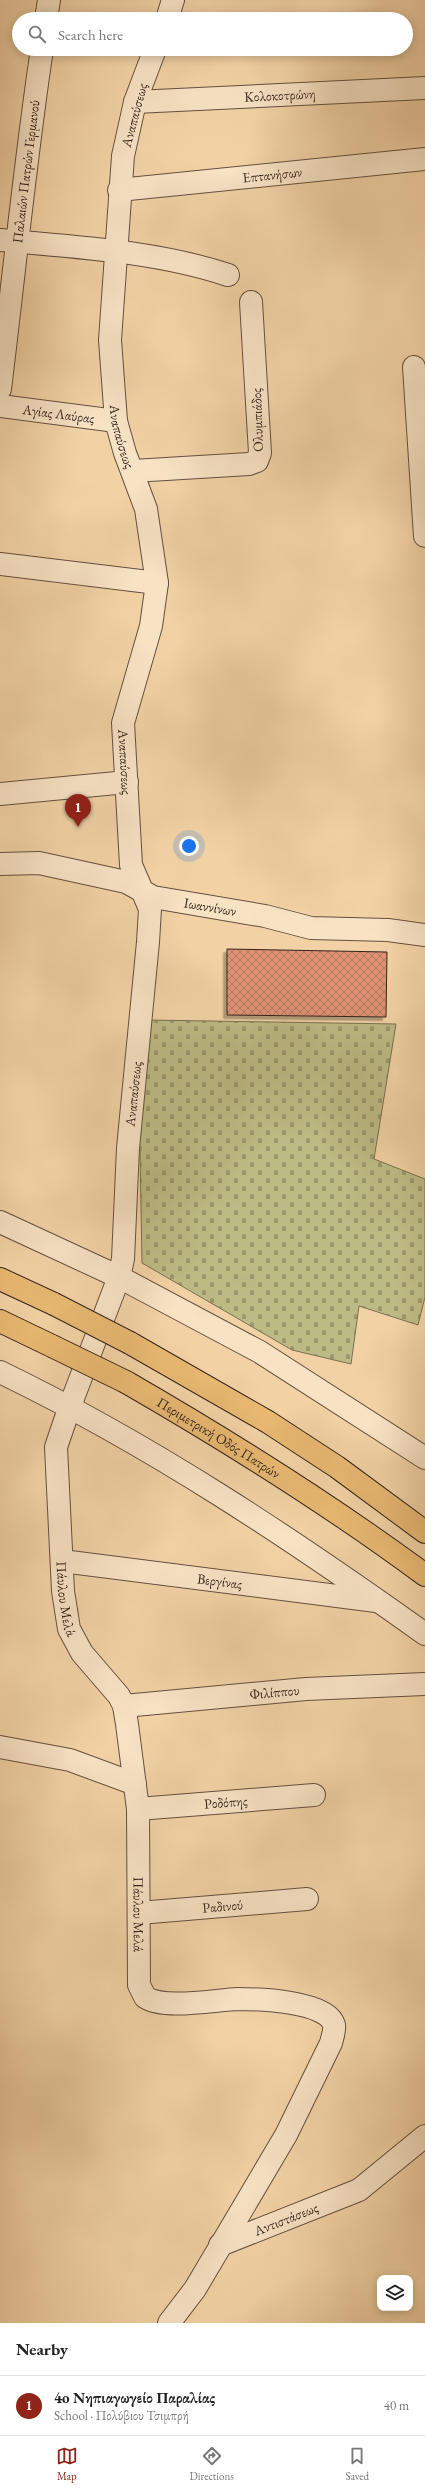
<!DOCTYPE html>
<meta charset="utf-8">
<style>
body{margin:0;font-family:"EB Garamond",serif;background:#f6f6f6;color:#222}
.controls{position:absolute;right:12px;bottom:12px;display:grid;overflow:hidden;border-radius:8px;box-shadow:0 2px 10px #0003}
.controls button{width:36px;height:36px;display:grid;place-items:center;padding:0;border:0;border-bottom:1px solid #e0e0e0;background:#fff;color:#222;font:20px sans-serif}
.you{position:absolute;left:189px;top:846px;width:14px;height:14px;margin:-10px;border:3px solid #fff;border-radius:50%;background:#1a73e8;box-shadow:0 0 0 6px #1a73e833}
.badge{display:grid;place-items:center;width:26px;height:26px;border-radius:50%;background:#8f2418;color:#fff;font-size:13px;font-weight:700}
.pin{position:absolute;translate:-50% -33px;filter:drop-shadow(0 1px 2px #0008)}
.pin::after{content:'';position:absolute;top:21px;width:14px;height:12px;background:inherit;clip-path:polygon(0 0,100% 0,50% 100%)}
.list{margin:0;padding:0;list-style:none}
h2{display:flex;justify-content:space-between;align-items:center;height:52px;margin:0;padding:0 16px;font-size:17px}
h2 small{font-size:13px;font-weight:400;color:#767676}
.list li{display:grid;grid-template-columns:26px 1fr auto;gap:12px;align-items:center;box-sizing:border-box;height:60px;padding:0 16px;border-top:1px solid #e0e0e0}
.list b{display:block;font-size:15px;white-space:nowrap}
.list p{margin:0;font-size:13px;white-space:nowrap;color:#767676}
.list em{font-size:13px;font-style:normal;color:#767676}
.icon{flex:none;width:22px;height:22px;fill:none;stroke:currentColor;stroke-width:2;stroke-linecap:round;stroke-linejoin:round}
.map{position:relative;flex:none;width:425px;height:2323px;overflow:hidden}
.search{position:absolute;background:#fff;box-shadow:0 2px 10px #0003;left:12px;right:12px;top:12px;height:44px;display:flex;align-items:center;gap:10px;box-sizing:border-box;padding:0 14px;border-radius:22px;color:#767676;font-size:15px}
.sheet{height:112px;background:#fff}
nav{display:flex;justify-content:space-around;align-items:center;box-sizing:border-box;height:56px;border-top:1px solid #e0e0e0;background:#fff;font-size:11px;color:#767676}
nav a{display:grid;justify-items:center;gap:2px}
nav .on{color:#8f2418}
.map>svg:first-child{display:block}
.cemetery{fill:url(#cemetery-stones);stroke:#787051}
.building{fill:url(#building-cross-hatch);stroke:#33241d;filter:url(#shadow)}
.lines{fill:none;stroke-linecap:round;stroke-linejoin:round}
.minor-casing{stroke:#63503f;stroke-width:24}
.highway-casing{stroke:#33241d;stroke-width:24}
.minor{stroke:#f7e2c4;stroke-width:22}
.highway{stroke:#e9b972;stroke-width:22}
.highway-bridge-casing{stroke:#33241d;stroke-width:24;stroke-linecap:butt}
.highway-bridge{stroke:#e9b972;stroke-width:22}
.labels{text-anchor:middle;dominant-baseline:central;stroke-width:4;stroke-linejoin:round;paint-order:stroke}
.street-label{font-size:14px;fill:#33241d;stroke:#f7e2c4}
</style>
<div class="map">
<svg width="425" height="2323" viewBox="0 0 425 2323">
<defs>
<pattern id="cemetery-stones" width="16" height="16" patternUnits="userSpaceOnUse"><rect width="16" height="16" fill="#bdbb85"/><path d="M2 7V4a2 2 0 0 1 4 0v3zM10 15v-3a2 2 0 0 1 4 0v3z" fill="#9a986c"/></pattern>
<pattern id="building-cross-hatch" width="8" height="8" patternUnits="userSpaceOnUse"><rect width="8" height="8" fill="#e09274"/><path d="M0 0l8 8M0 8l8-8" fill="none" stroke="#b6775f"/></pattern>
<filter id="shadow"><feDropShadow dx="-3.5" dy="3.5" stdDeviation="0" flood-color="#0004"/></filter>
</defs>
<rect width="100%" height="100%" fill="#f2d2a5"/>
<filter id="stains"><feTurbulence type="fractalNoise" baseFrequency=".005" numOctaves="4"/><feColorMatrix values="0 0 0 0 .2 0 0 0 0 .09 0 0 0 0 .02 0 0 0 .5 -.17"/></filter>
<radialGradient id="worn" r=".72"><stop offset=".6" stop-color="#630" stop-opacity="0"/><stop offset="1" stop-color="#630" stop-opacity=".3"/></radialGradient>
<path class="cemetery" d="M147,1020l249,4 -22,135 51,20v118l-7,28 -59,-19 -8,58 -59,-14 -150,-87 -2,-113 -5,-1z"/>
<path class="building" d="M227,949l160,3 -1,65 -159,-2z"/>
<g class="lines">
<g class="minor-casing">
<g id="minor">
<path d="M46,19l3,-19"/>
<path d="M167,19l6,-19"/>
<path id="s1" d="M155,49l-20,53 -12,54 -13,184 6,81 9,32 21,56 11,74 -6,43 -28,97 8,142 19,44 -2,33 -20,206 -5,111 -4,18 -49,129 -14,41 7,144 6,38 13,24 37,43 5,10 3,18 11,85 1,176 6,12c19,13 69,3 93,2 20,0 90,2 96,26 1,6 -2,13 -3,18l-45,92 -91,154 -26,34"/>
<path id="s2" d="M135,102l290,-14"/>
<path id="s3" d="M119,190l306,-31"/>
<path d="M0,240c75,7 156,11 228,35"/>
<path d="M414,367l11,169"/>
<path id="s4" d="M0,389c14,-114 25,-227 42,-340"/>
<path id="s5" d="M0,406l116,15"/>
<path d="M133,471l116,-7 8,-3 3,-8 -9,-151"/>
<path d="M0,564l157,19"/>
<path d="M0,794l127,-12"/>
<path id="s6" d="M0,864l39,-1 87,19 27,15 112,19 46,12 77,2 37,5"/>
<path d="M0,1222l119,55 141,75 165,106"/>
<path d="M0,1372c151,73 289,165 425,262"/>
<path id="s7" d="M62,1561l314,40"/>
<path id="s8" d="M124,1706l182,-17 119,-5"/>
<path d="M0,1747l70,13 65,24"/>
<path id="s9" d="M138,1809l176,-14"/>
<path id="s10" d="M139,1913l168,-14"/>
<path id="s11" d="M220,2245l139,-55 66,-54"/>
</g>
</g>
<g class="highway-casing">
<g id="highway">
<path d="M0,1279l54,25"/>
<path d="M0,1321l52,25"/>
<path d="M130,1343l138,79 69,45 88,65"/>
<path id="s12" d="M126,1382c104,60 203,122 299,193"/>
</g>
</g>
<use href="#minor" class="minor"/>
<use href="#highway" class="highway"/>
<g class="highway-bridge-casing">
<g id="highway-bridge">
<path d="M54,1304l76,39"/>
<path d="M52,1346l74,36"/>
</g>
</g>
<use href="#highway-bridge" class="highway-bridge"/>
</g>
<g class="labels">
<g class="street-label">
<text stroke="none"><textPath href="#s2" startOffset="145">Κολοκοτρώνη</textPath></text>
<text transform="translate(134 115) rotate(-75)">Αναπαύσεως</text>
<text stroke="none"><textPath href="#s4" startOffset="219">Παλαιών Πατρών Γερμανού</textPath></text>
<text stroke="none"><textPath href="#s3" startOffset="154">Επτανήσων</textPath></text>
<text stroke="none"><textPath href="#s5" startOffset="59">Αγίας Λαύρας</textPath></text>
<text transform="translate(257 420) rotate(-92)">Ολυμπιάδος</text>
<text stroke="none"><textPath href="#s1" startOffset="394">Αναπαύσεως</textPath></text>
<text stroke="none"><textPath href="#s1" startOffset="729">Αναπαύσεως</textPath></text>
<text stroke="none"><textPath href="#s6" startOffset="217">Ιωαννίνων</textPath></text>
<text transform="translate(133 1094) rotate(-84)">Αναπαύσεως</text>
<text stroke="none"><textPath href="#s12" startOffset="108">Περιμετρική Οδός Πατρών</textPath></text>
<text stroke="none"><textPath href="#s7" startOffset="159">Βεργίνας</textPath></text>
<text stroke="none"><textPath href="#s1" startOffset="1583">Πάυλου Μελά</textPath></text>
<text stroke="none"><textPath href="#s8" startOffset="151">Φιλίππου</textPath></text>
<text stroke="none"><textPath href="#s9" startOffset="88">Ροδόπης</textPath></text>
<text stroke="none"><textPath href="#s10" startOffset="84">Ραδινού</textPath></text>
<text stroke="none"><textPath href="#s1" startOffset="1918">Πάυλου Μελά</textPath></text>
<text stroke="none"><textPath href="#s11" startOffset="71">Αντιστάσεως</textPath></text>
</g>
</g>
<rect width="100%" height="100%" filter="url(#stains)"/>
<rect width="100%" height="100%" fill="url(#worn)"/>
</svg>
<div class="controls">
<button><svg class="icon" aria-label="layers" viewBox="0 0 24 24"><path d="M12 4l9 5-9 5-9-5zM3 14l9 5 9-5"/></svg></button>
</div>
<div class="you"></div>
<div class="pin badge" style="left:78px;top:827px">1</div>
<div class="search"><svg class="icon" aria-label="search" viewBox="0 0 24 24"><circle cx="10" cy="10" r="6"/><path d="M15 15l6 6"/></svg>Search here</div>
</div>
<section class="sheet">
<h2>Nearby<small></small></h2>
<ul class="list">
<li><span class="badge">1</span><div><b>4o Νηπιαγωγείο Παραλίας</b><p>School · Πολύβιου Τσιμπρή</p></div><em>40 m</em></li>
</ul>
</section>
<nav>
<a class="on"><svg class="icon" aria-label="map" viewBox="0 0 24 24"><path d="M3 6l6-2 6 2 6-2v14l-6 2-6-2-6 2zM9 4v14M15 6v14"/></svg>Map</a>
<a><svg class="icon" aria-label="directions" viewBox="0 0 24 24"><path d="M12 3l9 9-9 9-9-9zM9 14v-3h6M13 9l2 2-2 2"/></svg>Directions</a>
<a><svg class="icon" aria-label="saved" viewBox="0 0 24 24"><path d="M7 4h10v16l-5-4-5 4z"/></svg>Saved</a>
</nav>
